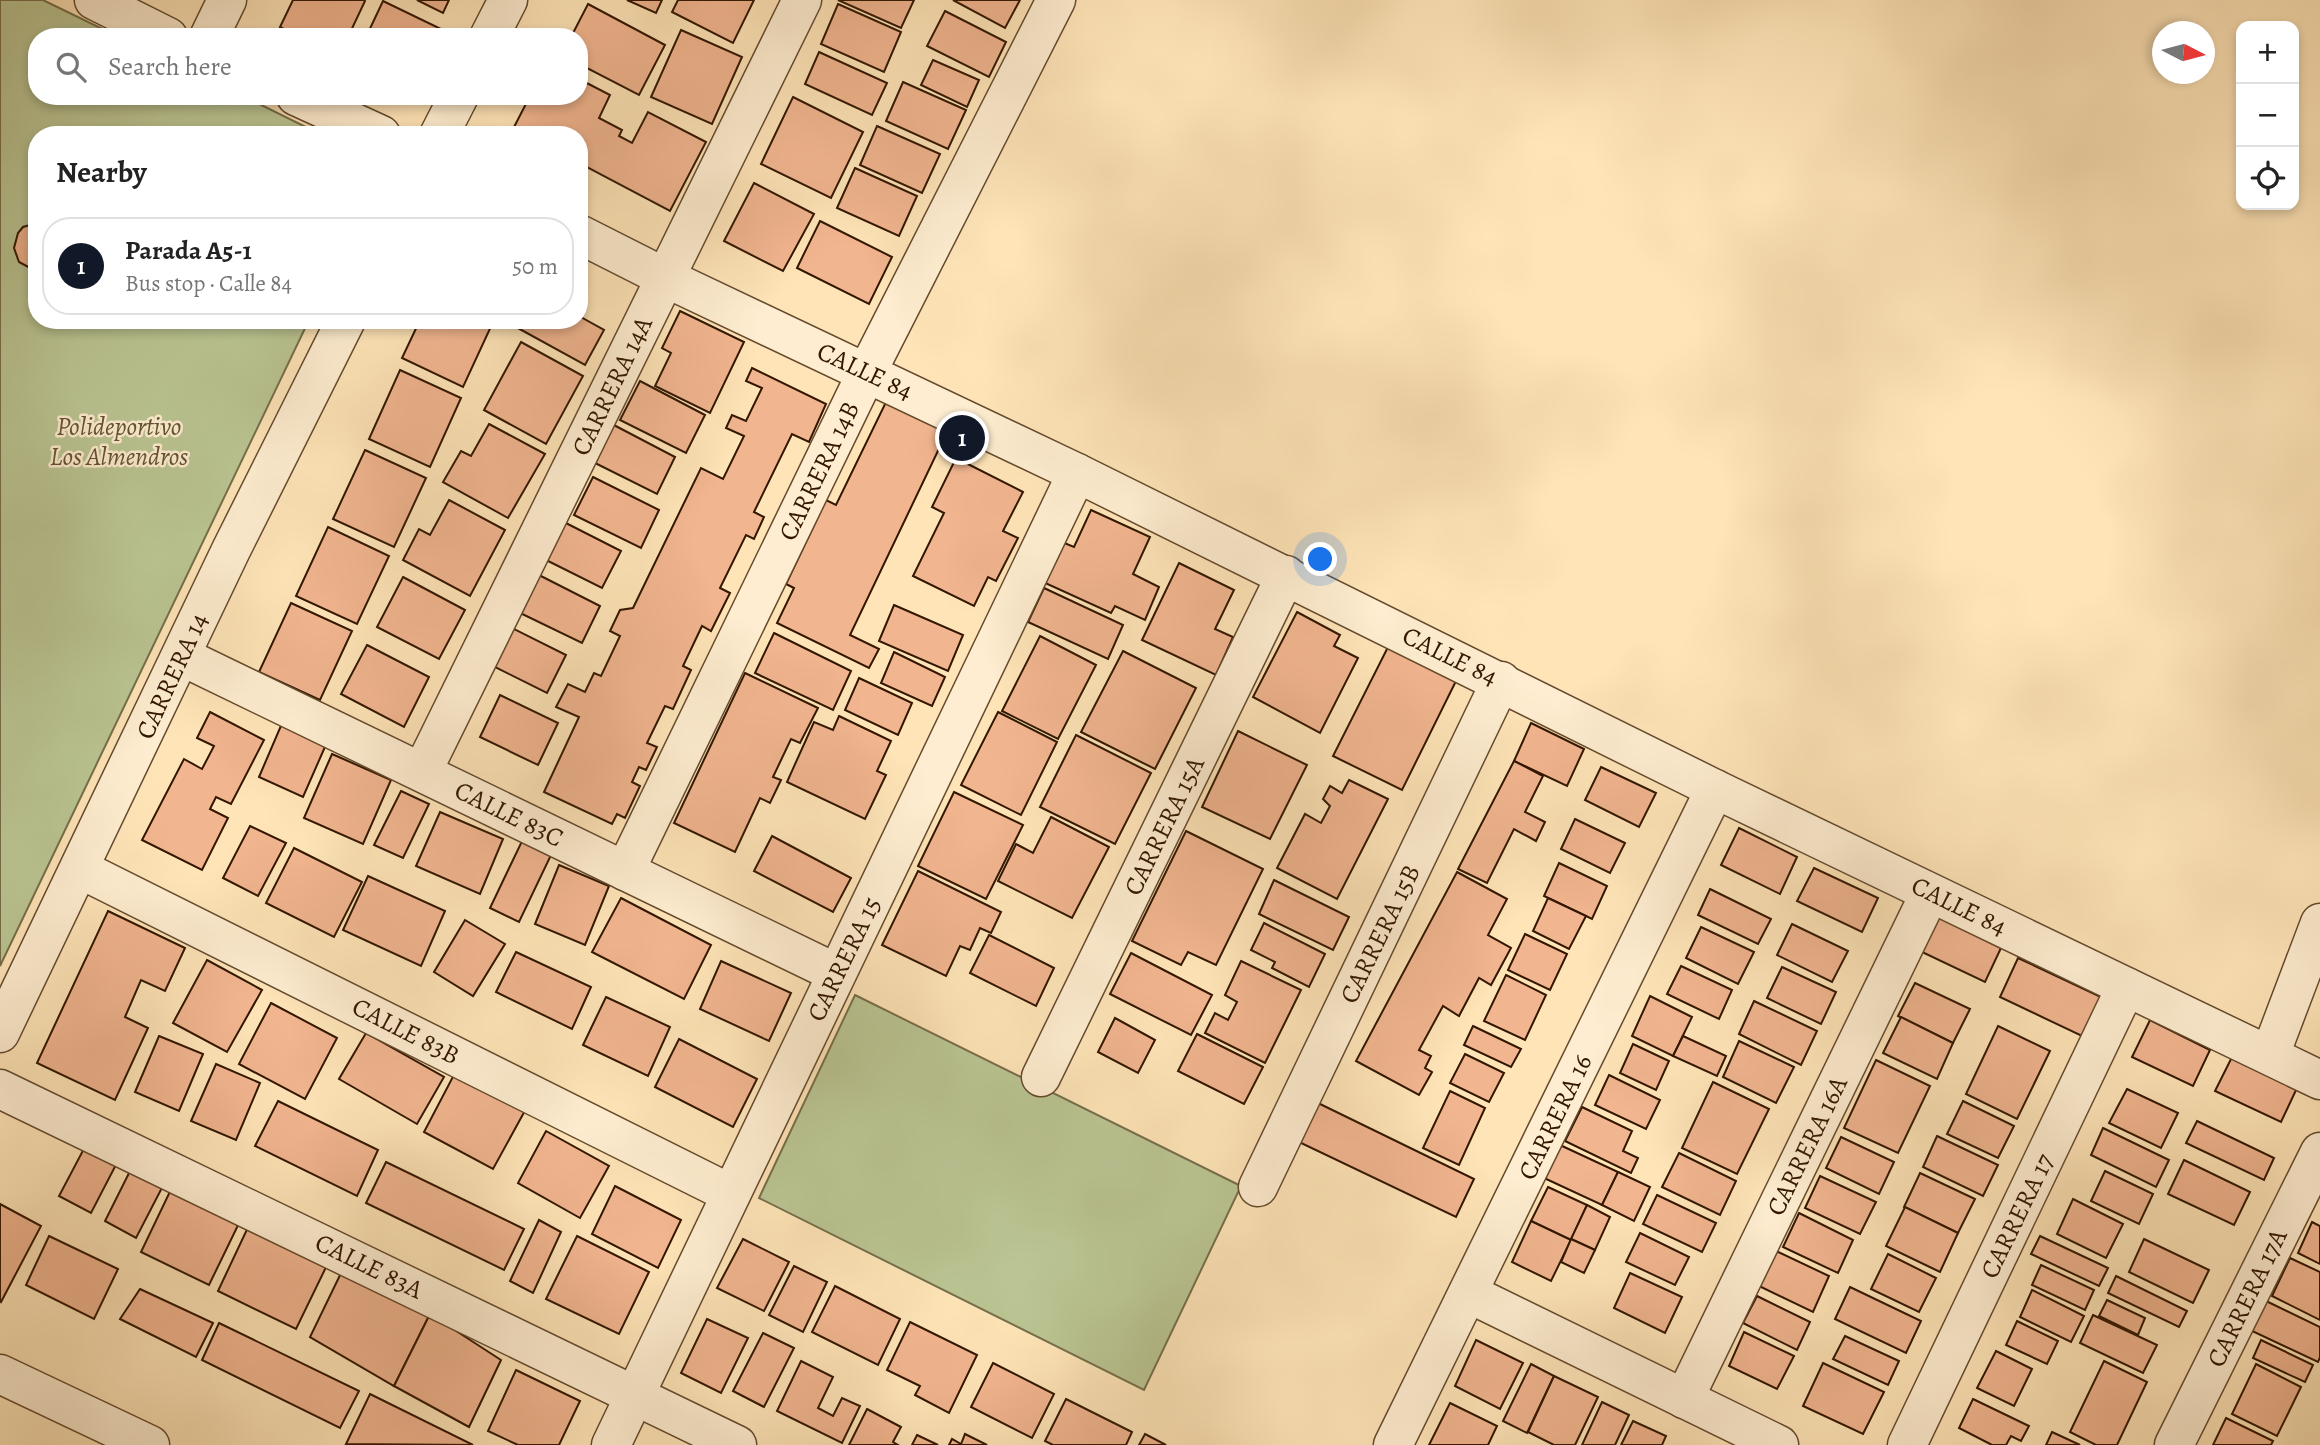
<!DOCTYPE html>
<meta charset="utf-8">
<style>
body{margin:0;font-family:Alegreya,serif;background:#f6f6f6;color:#222}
.controls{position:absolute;right:21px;top:21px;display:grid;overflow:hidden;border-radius:14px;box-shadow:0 4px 10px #0003}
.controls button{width:63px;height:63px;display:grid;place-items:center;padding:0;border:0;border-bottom:2px solid #e0e0e0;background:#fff;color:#222;font:35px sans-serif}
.compass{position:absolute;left:2152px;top:21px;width:63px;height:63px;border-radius:50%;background:#fff;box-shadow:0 4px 10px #0003;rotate:96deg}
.you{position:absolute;left:1321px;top:560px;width:24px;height:24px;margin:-18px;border:5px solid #fff;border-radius:50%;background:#1a73e8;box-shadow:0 0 0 10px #1a73e833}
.badge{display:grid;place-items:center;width:46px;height:46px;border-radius:50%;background:#111827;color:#fff;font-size:23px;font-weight:700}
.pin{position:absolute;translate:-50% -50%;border:4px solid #fff;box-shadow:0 2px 7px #0006}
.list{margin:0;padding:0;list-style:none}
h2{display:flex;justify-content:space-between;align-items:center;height:91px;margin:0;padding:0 28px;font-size:30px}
h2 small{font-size:23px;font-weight:400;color:#767676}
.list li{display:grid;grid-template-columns:46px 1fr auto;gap:21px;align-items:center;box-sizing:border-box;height:98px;margin:0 14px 14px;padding:0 14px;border:2px solid #e0e0e0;border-radius:28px}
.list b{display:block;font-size:26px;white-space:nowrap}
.list p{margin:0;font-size:23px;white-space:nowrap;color:#767676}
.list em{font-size:23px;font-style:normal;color:#767676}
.icon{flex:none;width:38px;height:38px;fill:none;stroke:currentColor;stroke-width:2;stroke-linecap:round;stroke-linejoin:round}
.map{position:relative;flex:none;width:2320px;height:1445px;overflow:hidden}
.search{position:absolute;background:#fff;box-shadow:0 4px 10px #0003;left:28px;top:28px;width:560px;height:77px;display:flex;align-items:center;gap:18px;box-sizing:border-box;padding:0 24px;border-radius:28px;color:#767676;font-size:26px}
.panel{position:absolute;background:#fff;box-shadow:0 4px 10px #0003;left:28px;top:126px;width:560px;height:203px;border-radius:28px}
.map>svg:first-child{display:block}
.green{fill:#bac593;stroke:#766e4a;stroke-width:2}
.building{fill:#f1b58f;stroke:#321600;stroke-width:2}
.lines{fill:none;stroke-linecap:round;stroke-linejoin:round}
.minor-casing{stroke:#654a2e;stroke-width:41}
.minor{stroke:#feedd0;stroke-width:38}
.labels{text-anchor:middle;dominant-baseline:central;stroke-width:5;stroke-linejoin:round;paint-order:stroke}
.street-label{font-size:26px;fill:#321600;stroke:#feedd0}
.park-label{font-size:26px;font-style:italic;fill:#625333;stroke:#feedd0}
</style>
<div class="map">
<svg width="2320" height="1445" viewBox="0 0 2320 1445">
<rect width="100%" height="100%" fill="#fee4b7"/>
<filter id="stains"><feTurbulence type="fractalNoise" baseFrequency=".00286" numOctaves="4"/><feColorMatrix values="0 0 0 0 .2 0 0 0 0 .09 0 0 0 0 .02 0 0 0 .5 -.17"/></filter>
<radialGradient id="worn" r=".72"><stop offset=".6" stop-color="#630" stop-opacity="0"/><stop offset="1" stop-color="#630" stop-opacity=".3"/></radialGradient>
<g class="green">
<path d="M0,0h43l76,37h-82v59h206l79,39h-285v185h272l-309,646z"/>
<path d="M855,995l386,191 -97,204 -385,-192z"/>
</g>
<g class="building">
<path d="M293,0h71l1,1 -17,36h-49l-19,-10z"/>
<path d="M417,0h32l-6,13z"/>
<path d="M627,0h35l-6,13z"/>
<path d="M678,0h76l-21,43 -61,-31z"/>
<path d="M838,0h76l-13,28z"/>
<path d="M953,0h67l-15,28z"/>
<path d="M383,1l60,29 -3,7h-74z"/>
<path d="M588,4l77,41 -26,50 -60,-31v-27h-8z"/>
<path d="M838,4l63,28 -17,40 -63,-28z"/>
<path d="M945,11l61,31 -17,35 -62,-31z"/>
<path d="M681,30l61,27 -30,67 -61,-27z"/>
<path d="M819,52l68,31 -15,32 -67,-31z"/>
<path d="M933,60l46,20 -12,27 -46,-22z"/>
<path d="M579,79l31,16 -11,23 23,12 -3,6 13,7 16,-31 58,30 -36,69 -91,-48v-28h-55l-11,-6 17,-33h49z"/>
<path d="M903,82l63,28 -18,39 -62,-28z"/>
<path d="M793,97l70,35 -32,66 -70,-34z"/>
<path d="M877,126l63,28 -18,39 -62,-28z"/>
<path d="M855,168l62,28 -18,40 -62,-28z"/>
<path d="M754,183l60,31 -31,57 -59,-30z"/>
<path d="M820,221l72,36 -23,47 -72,-36z"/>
<path d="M37,223v46h-5l-13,-7 -5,-14 4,-15 5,-6z"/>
<path d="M680,311l64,31 -34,71 -55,-27 16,-33 -9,-5z"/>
<path d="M579,316l25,14 -19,35 -69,-38 4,-7h59z"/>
<path d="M420,320h74l-31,67 -61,-29z"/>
<path d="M521,342l62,34 -37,68 -62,-34z"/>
<path d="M752,368l74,36 -17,38 -17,-8 -38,78 10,5 -10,22 -8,-4 -26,53 10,5 -19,38 -9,-5 -19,40 8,4 -18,39 -8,-3 -18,37 10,4 -11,23 -7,-3 -7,15 8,4 -15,32 -8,-4 -5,10 -68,-32 35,-75 -23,-10 12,-23 17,8 9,-19 7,3 19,-40 -10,-5 10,-21 13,-2 68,-140 22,11 21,-43 -18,-8 6,-13 14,6 16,-33 -16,-7z"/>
<path d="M400,370l61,28 -31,69 -61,-28z"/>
<path d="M640,381l65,34 -19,38 -66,-33z"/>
<path d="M886,402l61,30 -97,203 29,14 -10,19 -92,-45 17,-35 -8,-4 40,-84 10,5z"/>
<path d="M610,423l65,34 -18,37 -66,-33z"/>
<path d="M489,424l56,30 -37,64 -65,-36 18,-31 10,5z"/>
<path d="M365,450l61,28 -32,69 -61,-28z"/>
<path d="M956,458l67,34 -20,39 15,7 -22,43 -8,-4 -14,29 -61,-30 31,-63 -12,-6z"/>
<path d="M593,477l66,33 -18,38 -67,-33z"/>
<path d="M449,500l56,30 -35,66 -67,-36 16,-31 11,6z"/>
<path d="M1091,510l59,27 -17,37 26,13 -14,33 -30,-14 -4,7 -68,-31 19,-40 12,5z"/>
<path d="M556,518l65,33 -19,37 -66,-33z"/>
<path d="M328,527l61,29 -32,68 -61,-28z"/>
<path d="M1179,563l55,27 -19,39 18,8 -17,38 -74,-35z"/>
<path d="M535,573l65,33 -18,37 -66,-32z"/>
<path d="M403,577l62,33 -26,49 -62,-32z"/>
<path d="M1044,588l79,37 -15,34 -80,-37z"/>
<path d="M291,603l61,28 -32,69 -61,-28z"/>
<path d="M894,605l69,30 -15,36 -69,-30z"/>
<path d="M1297,612l43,23 -6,11 24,12 -38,75 -67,-36z"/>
<path d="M500,622l66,33 -19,38 -66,-33z"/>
<path d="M774,633l77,38 -18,39 -78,-37z"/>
<path d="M1040,636l56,29 -38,74 -56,-28z"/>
<path d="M1390,643l68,34 -56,113 -69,-34z"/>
<path d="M367,645l62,32 -25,50 -63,-33z"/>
<path d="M1123,651l73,37 -41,81 -74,-37z"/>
<path d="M894,652l51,25 -13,29 -51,-23z"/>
<path d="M745,673l73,35 -18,35 -9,-4 -18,38 8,3 -11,23 -10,-5 -25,54 -61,-29z"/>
<path d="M859,678l53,25 -14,32 -53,-25z"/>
<path d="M500,695l58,28 -20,42 -58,-28z"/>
<path d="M210,712l54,28 -33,64 -15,-7 -6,12 18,9 -26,52 -60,-30 42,-81 18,10 12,-23 -17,-8z"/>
<path d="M998,712l59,30 -36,73 -60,-30z"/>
<path d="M839,716l52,25 -14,30 9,4 -21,44 -78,-37 27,-60 19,8z"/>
<path d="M283,721l45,19 -25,57 -44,-20z"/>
<path d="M1531,723l53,26 -17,37 -53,-25z"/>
<path d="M1238,731l69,34 -37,74 -68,-32z"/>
<path d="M1076,735l75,38 -36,71 -75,-37z"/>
<path d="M332,754l59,26 -28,64 -59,-26z"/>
<path d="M1514,761l29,15 -18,36 20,10 -9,19 -22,-12 -27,54 -29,-14z"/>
<path d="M1601,767l55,26 -17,34 -54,-27z"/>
<path d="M1349,780l39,19 -51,100 -60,-31 28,-54 16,9 9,-17 -7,-7 7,-13 12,7z"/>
<path d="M401,791l28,13 -26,54 -29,-13z"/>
<path d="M954,792l69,33 -37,74 -68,-33z"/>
<path d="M440,812l63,27 -23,55 -64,-28z"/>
<path d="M1051,817l58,30 -37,71 -74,-37 18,-37 17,9z"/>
<path d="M1575,819l50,24 -15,30 -49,-24z"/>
<path d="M250,826l36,17 -28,53 -35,-18z"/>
<path d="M1739,828l58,29 -17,37 -59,-29z"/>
<path d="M1186,831l77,38 -47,96 -28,-13 -7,13 -49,-24z"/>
<path d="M772,836l79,42 -18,34 -79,-41z"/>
<path d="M523,839l29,14 -33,69 -29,-14z"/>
<path d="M294,848l68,34 -28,55 -68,-34z"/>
<path d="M1559,863l48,23 -15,33 -48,-23z"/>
<path d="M559,865l50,21 -24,59 -50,-21z"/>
<path d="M1814,868l64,30 -16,34 -65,-31z"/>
<path d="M918,871l83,41 -10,21 -11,-5 -10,22 -10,-4 -14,30 -64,-31z"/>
<path d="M1457,872l50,27 -19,36 23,13 -20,37 -12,-7 -20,38 -16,-10 -24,44 12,6 -6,12 7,4 -13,23 -63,-34z"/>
<path d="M368,876l77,35 -24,55 -78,-36z"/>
<path d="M1274,880l75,37 -16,33 -74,-36z"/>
<path d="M1710,889l61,30 -13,25 -60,-29z"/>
<path d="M621,898l90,47 -27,54 -92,-47z"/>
<path d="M1548,898l38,18 -17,33 -36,-18z"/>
<path d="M108,911l77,37 -20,43 -24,-11 -16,37 23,11 -33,72 -78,-37z"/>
<path d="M1939,917l62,31 -16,34 -63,-30z"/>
<path d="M465,920l40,24 -32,52 -39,-24z"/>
<path d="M1264,923l61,31 -16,33 -37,-19 3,-6 -24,-12z"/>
<path d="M1792,924l56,27 -16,31 -55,-27z"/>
<path d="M1701,927l53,25 -16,32 -52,-26z"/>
<path d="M1525,934l42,20 -17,36 -42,-20z"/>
<path d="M989,935l65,33 -18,38 -66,-33z"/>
<path d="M516,952l75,35 -19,42 -76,-37z"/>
<path d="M1131,953l81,42 -21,40 -81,-41z"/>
<path d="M2018,958l83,39 -19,39 -82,-39z"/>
<path d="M207,960l55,30 -35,62 -54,-29z"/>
<path d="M721,961l70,32 -22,48 -69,-32z"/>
<path d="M1241,961l60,29 -36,73 -60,-30 10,-20 13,7 9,-18 -12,-7z"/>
<path d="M1681,966l51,24 -13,29 -52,-25z"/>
<path d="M1782,967l54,25 -15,32 -54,-26z"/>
<path d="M1506,975l40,20 -21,45 -41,-19z"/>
<path d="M1915,983l55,26 -17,34 -55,-27z"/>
<path d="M1650,996l42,21 -19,39 -41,-20z"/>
<path d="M606,997l64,30 -22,49 -65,-31z"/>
<path d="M1754,1001l63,30 -16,34 -62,-31z"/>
<path d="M271,1003l66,35 -32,61 -66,-35z"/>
<path d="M1901,1017l52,26 -16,36 -54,-26z"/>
<path d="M1115,1018l40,22 -17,33 -40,-21z"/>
<path d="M2150,1020l60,30 -17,36 -61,-29z"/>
<path d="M1473,1026l48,23 -10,18 -47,-22z"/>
<path d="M1998,1026l52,25 -33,68 -51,-25z"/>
<path d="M366,1033l78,44 -27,47 -78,-45z"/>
<path d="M1197,1034l66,33 -19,37 -66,-33z"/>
<path d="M159,1036l44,18 -24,57 -44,-19z"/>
<path d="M1683,1036l43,20 -9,20 -44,-20z"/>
<path d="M679,1039l78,40 -24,48 -78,-40z"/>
<path d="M1739,1041l55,26 -18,36 -53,-26z"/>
<path d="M1633,1044l36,17 -13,29 -36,-17z"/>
<path d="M1465,1054l39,19 -15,29 -39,-19z"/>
<path d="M2232,1057l65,31 -16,34 -66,-31z"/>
<path d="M1876,1060l54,26 -32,67 -54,-25z"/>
<path d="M216,1064l44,19 -24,57 -45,-19z"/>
<path d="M457,1069l70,38 -34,62 -69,-37z"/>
<path d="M1609,1075l51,25 -14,29 -51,-24z"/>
<path d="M1713,1082l56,27 -32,65 -55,-26z"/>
<path d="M2127,1089l51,24 -17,35 -52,-25z"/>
<path d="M1450,1091l35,17 -26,57 -36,-17z"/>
<path d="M278,1101l100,49 -21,46 -102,-50z"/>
<path d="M1963,1101l51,25 -16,32 -51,-24z"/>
<path d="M1318,1103l156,76 -18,38 -157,-75z"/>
<path d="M1582,1107l50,24 -9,20 15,7 -7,15 -66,-32z"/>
<path d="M2197,1121l77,37 -10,22 -78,-37z"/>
<path d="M2103,1128l66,32 -13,27 -65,-32z"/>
<path d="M546,1131l63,35 -29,52 -62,-35z"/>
<path d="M1937,1136l61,29 -15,31 -60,-29z"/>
<path d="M1841,1137l53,25 -15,32 -53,-26z"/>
<path d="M88,1141l32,16 -29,56 -32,-17z"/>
<path d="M1560,1145l58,27 -16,33 -58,-27z"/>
<path d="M1679,1153l57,28 -16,34 -58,-28z"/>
<path d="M2184,1160l66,32 -16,33 -66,-31z"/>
<path d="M386,1162l138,67 -20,41 -138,-67z"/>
<path d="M133,1165l32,17 -29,56 -31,-17z"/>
<path d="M2105,1171l48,23 -14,30 -48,-23z"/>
<path d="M1618,1172l32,15 -16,34 -32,-16z"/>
<path d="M1920,1173l55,26 -17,34 -54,-26z"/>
<path d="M1820,1176l56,26 -16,32 -55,-26z"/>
<path d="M175,1181l68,34 -34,70 -68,-33z"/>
<path d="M615,1186l66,34 -23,48 -66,-34z"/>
<path d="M1548,1187l39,18 -16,35 -40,-19z"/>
<path d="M1657,1195l59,28 -14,29 -59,-28z"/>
<path d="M2073,1199l50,25 -17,34 -49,-24z"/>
<path d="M0,1204l41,22 -40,76 -1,-1z"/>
<path d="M1587,1205l23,12 -15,33 -24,-11z"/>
<path d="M1905,1207l53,26 -18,39 -54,-26z"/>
<path d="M1799,1213l54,27 -15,33 -55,-26z"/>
<path d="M539,1220l22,12 -28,61 -23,-12z"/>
<path d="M1531,1221l40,19 -20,41 -39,-19z"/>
<path d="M2312,1222l8,4v38l-22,-11z"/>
<path d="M250,1223l79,38 -33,68 -78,-38z"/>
<path d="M1640,1233l49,24 -14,28 -49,-23z"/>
<path d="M49,1236l69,33 -24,50 -68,-34z"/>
<path d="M577,1236l72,36 -30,62 -73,-35z"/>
<path d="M2040,1236l68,32 -9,18 -68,-32z"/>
<path d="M743,1239l46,23 -25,49 -47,-23z"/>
<path d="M1571,1239l24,11 -11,23 -23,-11z"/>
<path d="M2144,1239l65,31 -16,33 -64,-31z"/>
<path d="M1776,1251l53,25 -16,36 -54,-26z"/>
<path d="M1888,1254l48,24 -17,34 -48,-23z"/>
<path d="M2290,1258l30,14v48l-48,-24z"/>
<path d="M2041,1265l53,25 -9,20 -53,-25z"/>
<path d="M794,1266l33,16 -24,50 -34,-17z"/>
<path d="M342,1271l88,43 -36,72 -84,-49z"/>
<path d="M1630,1273l52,24 -17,36 -51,-25z"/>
<path d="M2116,1276l71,35 -8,16 -71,-34z"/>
<path d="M835,1286l65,33 -22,46 -66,-33z"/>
<path d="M1850,1287l71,34 -15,32 -71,-34z"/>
<path d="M140,1289l73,34 -17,34 -76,-38z"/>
<path d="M2032,1290l52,26 -13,26 -51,-25z"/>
<path d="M1757,1296l53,26 -13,28 -54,-27z"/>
<path d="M2107,1300l38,18 -7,17 -39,-19z"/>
<path d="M2264,1300l56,27v30l-2,5 -68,-32z"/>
<path d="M430,1314l71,46 -32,67 -75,-41z"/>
<path d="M2093,1315l64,30 -14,28 -63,-30z"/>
<path d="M707,1319l41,19 -27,55 -40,-20z"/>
<path d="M2017,1321l41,20 -11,23 -41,-19z"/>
<path d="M910,1322l67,33 -28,58 -34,-18 5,-9 -33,-16z"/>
<path d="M219,1323l140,68 -19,37 -138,-68z"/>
<path d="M1744,1332l50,24 -17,33 -48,-23z"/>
<path d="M763,1333l31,15 -30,59 -31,-16z"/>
<path d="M1845,1336l54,25 -11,24 -55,-26z"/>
<path d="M1476,1340l47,23 -23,46 -45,-23z"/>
<path d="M2261,1340l52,25 -8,17 -52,-24z"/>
<path d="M1996,1351l36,18 -18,37 -37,-18z"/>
<path d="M801,1361l32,16 -15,31 15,8 9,-18 18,8 -18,37 -65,-32z"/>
<path d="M2104,1361l43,21 -30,63h-21l-26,-13z"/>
<path d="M993,1363l61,31 -22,44 -61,-31z"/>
<path d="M1823,1363l61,29 -21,42 -60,-28z"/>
<path d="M1531,1364l23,12 -27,57 -24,-12z"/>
<path d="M2256,1364l45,23 -24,49 -45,-22z"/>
<path d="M516,1370l64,31 -21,44h-41l-30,-14z"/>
<path d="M1554,1376l44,21 -23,48h-21l-26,-13z"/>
<path d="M370,1394l103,51 -127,-1z"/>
<path d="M1066,1399l66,33 -6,13h-73l-8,-4z"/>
<path d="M1973,1399l56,27 -8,15 -10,-5 -5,9h-14l-33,-17z"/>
<path d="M1602,1402l27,13 -14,30h-33z"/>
<path d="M1450,1403l47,23 -9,19h-59z"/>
<path d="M867,1409l34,18 -8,15 5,3h-49z"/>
<path d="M2226,1418l47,23 -2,4h-58z"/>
<path d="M1633,1421l33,15 -4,9h-41z"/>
<path d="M2052,1432l28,13h-34z"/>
<path d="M965,1434l22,11h-38l3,-6 9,5z"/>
<path d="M1145,1434l21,11h-27z"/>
<path d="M917,1435l21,10h-26z"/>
</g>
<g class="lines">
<g class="minor-casing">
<g id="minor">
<path d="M94,0l74,37"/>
<path d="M209,37l18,-37"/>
<path d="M489,37l19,-37"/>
<path d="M296,96l85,39"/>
<path d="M439,135l20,-39"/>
<path d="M579,234l87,44 411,195 638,316 605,291"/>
<path d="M181,656l655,317"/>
<path d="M422,772l380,-772"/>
<path d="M80,869l651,325"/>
<path d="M625,871l242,-499 189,-372"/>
<path d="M0,1033l231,-483 115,-230"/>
<path d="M2270,1055l50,-132"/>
<path d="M1041,1077l245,-502"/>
<path d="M0,1089l737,356"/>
<path d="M1258,1187l243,-506"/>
<path d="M1468,1293l311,152"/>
<path d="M0,1374l150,71"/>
<path d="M1684,1399l246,-506"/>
<path d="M611,1445l466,-972"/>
<path d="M1393,1445l322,-656"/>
<path d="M1907,1445l219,-458"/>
<path d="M2174,1445l146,-293"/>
</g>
</g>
<use href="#minor" class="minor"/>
</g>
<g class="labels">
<g class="street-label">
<text transform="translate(865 371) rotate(25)">CALLE 84</text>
<text transform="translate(612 386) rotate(-64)">CARRERA 14A</text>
<text transform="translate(819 471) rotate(-64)">CARRERA 14B</text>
<text transform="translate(1450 656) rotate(26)">CALLE 84</text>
<text transform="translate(172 676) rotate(-65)">CARRERA 14</text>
<text transform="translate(509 814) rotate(26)">CALLE 83C</text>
<text transform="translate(1164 826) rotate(-64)">CARRERA 15A</text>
<text transform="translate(1959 906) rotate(26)">CALLE 84</text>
<text transform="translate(1380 934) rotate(-64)">CARRERA 15B</text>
<text transform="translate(844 959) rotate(-64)">CARRERA 15</text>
<text transform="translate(406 1031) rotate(27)">CALLE 83B</text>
<text transform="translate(1555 1117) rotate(-64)">CARRERA 16</text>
<text transform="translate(1807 1146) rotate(-64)">CARRERA 16A</text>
<text transform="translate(2017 1216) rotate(-64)">CARRERA 17</text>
<text transform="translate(369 1266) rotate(26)">CALLE 83A</text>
<text transform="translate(2247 1298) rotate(-64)">CARRERA 17A</text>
</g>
<g class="park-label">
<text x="119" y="426">Polideportivo<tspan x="119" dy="30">Los Almendros</tspan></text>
</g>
</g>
<rect width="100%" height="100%" filter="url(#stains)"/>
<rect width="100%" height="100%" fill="url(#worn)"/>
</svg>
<div class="controls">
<button>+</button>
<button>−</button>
<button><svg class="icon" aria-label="locate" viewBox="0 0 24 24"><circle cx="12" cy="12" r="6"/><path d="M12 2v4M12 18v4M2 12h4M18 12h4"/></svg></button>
</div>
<svg class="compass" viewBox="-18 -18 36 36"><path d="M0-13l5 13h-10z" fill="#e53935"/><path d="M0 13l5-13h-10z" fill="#767676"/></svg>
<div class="you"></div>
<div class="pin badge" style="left:962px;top:438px">1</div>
<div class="search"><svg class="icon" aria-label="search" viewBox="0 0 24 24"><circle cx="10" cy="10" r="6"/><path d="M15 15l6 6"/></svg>Search here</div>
<section class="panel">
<h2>Nearby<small></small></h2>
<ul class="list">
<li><span class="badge">1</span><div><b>Parada A5-1</b><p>Bus stop · Calle 84</p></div><em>50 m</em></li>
</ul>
</section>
</div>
